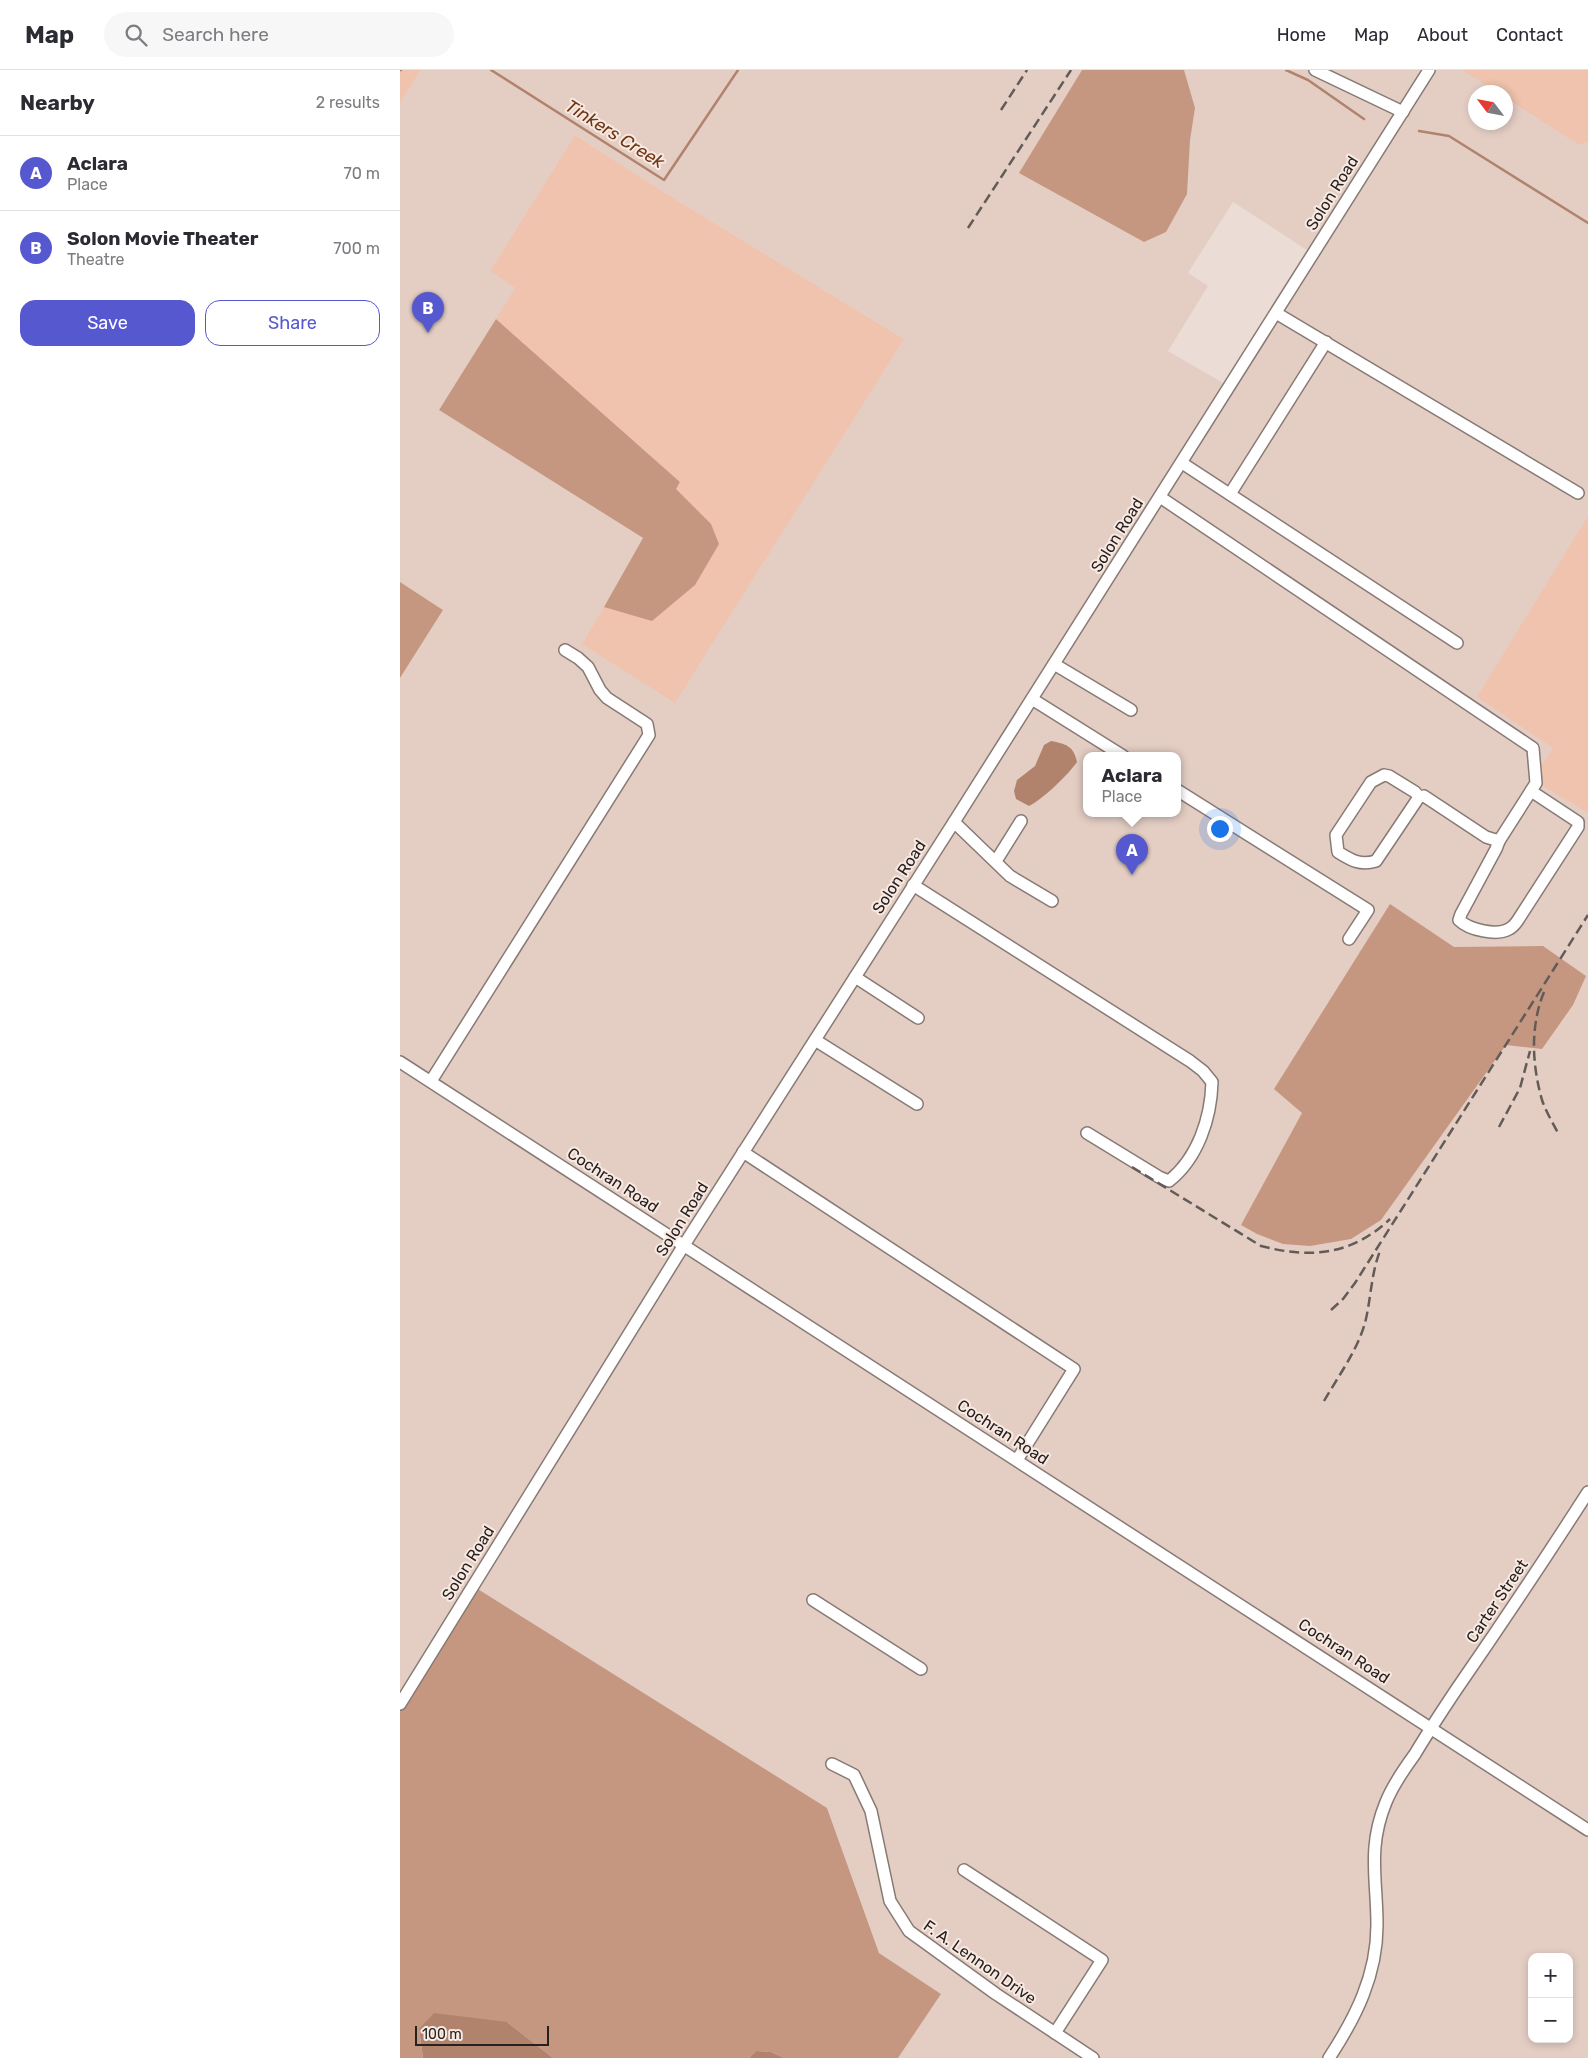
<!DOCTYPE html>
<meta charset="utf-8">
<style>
body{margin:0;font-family:Rubik,sans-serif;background:#f7f7f7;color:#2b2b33}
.controls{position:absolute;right:15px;bottom:15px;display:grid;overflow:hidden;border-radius:10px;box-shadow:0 2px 8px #0003}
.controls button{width:45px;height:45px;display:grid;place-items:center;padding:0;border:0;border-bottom:1px solid #e1e1e2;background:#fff;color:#2b2b33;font:25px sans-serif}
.compass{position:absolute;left:1068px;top:15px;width:45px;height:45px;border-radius:50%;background:#fff;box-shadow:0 2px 8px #0003;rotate:302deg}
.scale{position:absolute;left:15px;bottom:12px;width:134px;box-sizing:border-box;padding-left:5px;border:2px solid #26211f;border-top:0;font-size:14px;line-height:18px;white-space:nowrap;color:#26211f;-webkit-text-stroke:4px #f8e9e2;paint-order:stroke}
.you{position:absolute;left:819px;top:758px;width:18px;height:18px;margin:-12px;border:4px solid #fff;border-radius:50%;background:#1a73e8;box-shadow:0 0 0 8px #1a73e833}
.badge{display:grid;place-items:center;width:32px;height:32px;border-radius:50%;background:#5658cf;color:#fff;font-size:16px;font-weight:700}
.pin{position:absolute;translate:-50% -41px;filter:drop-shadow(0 1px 2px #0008)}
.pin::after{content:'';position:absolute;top:26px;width:18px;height:15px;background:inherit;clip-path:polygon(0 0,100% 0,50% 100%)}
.popup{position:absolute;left:683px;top:682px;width:98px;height:65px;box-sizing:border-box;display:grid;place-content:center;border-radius:10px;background:#fff;filter:drop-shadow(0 1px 4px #0005);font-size:16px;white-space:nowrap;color:#7c7c81}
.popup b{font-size:19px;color:#2b2b33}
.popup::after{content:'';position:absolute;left:50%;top:100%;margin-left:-10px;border:10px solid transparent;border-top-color:#fff}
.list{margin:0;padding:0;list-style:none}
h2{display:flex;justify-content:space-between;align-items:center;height:65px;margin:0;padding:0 20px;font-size:21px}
h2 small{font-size:16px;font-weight:400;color:#7c7c81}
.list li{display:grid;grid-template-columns:32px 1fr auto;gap:15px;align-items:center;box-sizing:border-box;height:75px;padding:0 20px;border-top:1px solid #e1e1e2}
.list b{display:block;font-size:19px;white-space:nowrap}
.list p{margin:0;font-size:16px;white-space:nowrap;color:#7c7c81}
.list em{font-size:16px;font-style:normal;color:#7c7c81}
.actions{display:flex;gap:10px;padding:15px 20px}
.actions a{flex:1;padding:11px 0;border:1px solid #5658cf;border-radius:15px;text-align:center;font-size:18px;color:#5658cf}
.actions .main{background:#5658cf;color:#fff}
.icon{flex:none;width:28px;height:28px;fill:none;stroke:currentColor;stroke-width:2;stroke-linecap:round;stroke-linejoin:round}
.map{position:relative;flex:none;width:1188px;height:1988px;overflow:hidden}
header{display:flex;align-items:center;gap:30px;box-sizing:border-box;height:70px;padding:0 25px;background:#fff;border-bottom:1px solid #e1e1e2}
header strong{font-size:24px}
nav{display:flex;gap:28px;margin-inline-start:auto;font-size:18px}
.search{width:350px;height:45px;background:#f7f7f7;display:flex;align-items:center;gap:12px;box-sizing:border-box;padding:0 18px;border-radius:28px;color:#7c7c81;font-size:19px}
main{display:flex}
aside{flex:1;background:#fff}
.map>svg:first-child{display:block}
.built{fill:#e4cec4;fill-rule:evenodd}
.green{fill:#efc3ad}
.forest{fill:#c59780}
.water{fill:#b1836d}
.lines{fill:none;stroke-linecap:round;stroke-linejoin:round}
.stream{stroke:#b1836d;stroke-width:2.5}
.minor-casing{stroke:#877a74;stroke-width:14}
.minor{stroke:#fff;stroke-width:11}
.rail{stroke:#635b58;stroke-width:2.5;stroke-dasharray:10 5;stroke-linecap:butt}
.labels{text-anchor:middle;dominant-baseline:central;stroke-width:4;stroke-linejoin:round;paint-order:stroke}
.street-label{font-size:16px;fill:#26211f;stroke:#f8e9e2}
.water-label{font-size:18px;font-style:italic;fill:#713613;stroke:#f8e9e2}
</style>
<header>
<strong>Map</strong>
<div class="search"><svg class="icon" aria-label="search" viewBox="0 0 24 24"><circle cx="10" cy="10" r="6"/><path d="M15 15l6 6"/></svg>Search here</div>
<nav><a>Home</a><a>Map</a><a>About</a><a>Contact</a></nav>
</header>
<main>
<aside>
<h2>Nearby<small>2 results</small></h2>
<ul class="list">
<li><span class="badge">A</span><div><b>Aclara</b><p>Place</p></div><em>70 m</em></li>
<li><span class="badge">B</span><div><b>Solon Movie Theater</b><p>Theatre</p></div><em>700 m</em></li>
</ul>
<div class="actions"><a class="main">Save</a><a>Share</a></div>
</aside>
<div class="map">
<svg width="1188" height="1988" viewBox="0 0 1188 1988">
<rect width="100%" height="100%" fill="#ebdcd5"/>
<path class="built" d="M21,0h1167v1988h-690l43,-64 -62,-41 -52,-145 -427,-104v-1026l43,-68 -43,-28v-479zM1076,22h30v30h-30zM175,65l87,56 242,148 -322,305 62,-105 -205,-129 77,-122 -26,-17zM833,132l80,52 -83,133 -62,-36 40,-65 -20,-13zM687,686h90v58h-90zM1132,1887h37v82h-37z"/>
<g class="green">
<path d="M0,0h21l-21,33z"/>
<path d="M1062,0h126v71l-9,4 -73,-47v-6h-9z"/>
<path d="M175,65l87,56 242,148 -229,364 -93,-59 62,-105 36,-57 -184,-163 19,-31 -25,-17z"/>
<path d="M1188,446v297l-45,-27 -3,-18 13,-20 -76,-51z"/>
</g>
<g class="forest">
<path d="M682,0h102l11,38 -5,32 -3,54 -21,38 -22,10 -125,-69z"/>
<path d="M96,249l184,163 -4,7 35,35 8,20 -24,41 -43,36 -48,-14 39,-69 -204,-128z"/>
<path d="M0,512l43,28 -43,68z"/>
<path d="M990,834l64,43 89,-1 43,30 -13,29 -31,44 -36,-4 -125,175 -30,19 -41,7 -27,-2 -26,-10 -16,-9 61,-112 -28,-24z"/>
<path d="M73,1516l354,222 52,145 62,41 -43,64h-114l-13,-6 -15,-1 -7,7h-196l-46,-36 -88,7 4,29h-23v-354z"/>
</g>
<g class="water">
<path d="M651,671c15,3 23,5 26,21 -9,13 -34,37 -48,44l-13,-7 -2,-8 3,-11 18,-14 9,-21z"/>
<path d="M34,1943l73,9 46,36h-130l-4,-29z"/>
<path d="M356,1981l15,1 13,6h-35z"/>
</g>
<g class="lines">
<g class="stream">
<path d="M0,0h1"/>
<path d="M91,0l173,110 74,-110"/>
<path d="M886,0l22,10 56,39"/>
<path d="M1019,61l30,5 139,87"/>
</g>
<g class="minor-casing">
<g id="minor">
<path d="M915,0l88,42"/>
<path d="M876,243l302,180"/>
<path d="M782,393l275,180"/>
<path d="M830,424l96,-152"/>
<path d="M760,427l373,251 3,35 -37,58 -13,-4 -62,-41 -5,1 -43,64c-16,5 -25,-1 -38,-9l-2,-17 35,-53 13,-7 5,1 26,16 4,5"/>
<path d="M654,594l77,46"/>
<path d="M632,629l91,57"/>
<path d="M777,720l191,120 -19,29"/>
<path d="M554,752l56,54 42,25"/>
<path d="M1099,771l-3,8 -35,65 -2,6c10,10 38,16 50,9 4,-2 7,-6 9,-9l60,-93v-5l-47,-31"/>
<path d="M596,791l25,-40"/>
<path d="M513,815l277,176 13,10 9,11c-1,36 -14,76 -43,99l-10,-4 -72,-44"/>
<path d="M455,907l63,41"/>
<path d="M415,970l102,64"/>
<path d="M0,992l1188,768"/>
<path d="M31,1011l218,-346 -2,-11 -40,-26 -7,-8 -12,-23 -10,-9 -13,-8"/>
<path d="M343,1082l331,217 -57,91"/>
<path d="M413,1530l108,69"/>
<path d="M0,1634l284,-459 270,-423 475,-752"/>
<path d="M432,1694l22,11 17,36 19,90 19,30 87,63 97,64"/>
<path d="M564,1800l138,90 -47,73"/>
<path d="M929,1988c27,-41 48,-83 48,-133 0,-46 -10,-77 9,-123 7,-17 18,-33 29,-48 13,-22 27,-43 41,-64 45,-65 89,-131 132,-198"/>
</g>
</g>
<use href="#minor" class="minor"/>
<g class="rail">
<path d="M601,40l26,-40"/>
<path d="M568,158l103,-158"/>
<path d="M1144,922c-14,34 -12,73 -2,108 4,12 11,23 17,35"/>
<path d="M1099,1057l21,-39 10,-37"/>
<path d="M732,1097l129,79c50,13 91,9 129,-27"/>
<path d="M931,1240l12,-11 12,-16 233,-368"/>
<path d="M924,1331c15,-26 33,-50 41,-78 6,-24 6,-49 15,-72"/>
</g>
</g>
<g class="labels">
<g class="street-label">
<text transform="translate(932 123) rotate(-58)">Solon Road</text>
<text transform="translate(717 465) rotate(-58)">Solon Road</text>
<text transform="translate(499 807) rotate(-57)">Solon Road</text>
<text transform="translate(213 1110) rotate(33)">Cochran Road</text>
<text transform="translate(282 1149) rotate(-58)">Solon Road</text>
<text transform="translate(603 1362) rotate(33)">Cochran Road</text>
<text transform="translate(68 1493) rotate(-58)">Solon Road</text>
<text transform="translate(1097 1531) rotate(-56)">Carter Street</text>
<text transform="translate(944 1581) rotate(33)">Cochran Road</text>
<text transform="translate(580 1892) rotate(35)">F. A. Lennon Drive</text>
</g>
<g class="water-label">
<text transform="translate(215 64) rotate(32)">Tinkers Creek</text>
</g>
</g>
</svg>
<div class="controls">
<button>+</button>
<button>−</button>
</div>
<svg class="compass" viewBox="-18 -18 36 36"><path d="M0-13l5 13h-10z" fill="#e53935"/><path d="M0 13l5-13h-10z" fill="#7c7c81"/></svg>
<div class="scale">100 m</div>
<div class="you"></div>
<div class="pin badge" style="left:732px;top:805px">A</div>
<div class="popup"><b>Aclara</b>Place</div>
<div class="pin badge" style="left:28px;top:263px">B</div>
</div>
</main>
